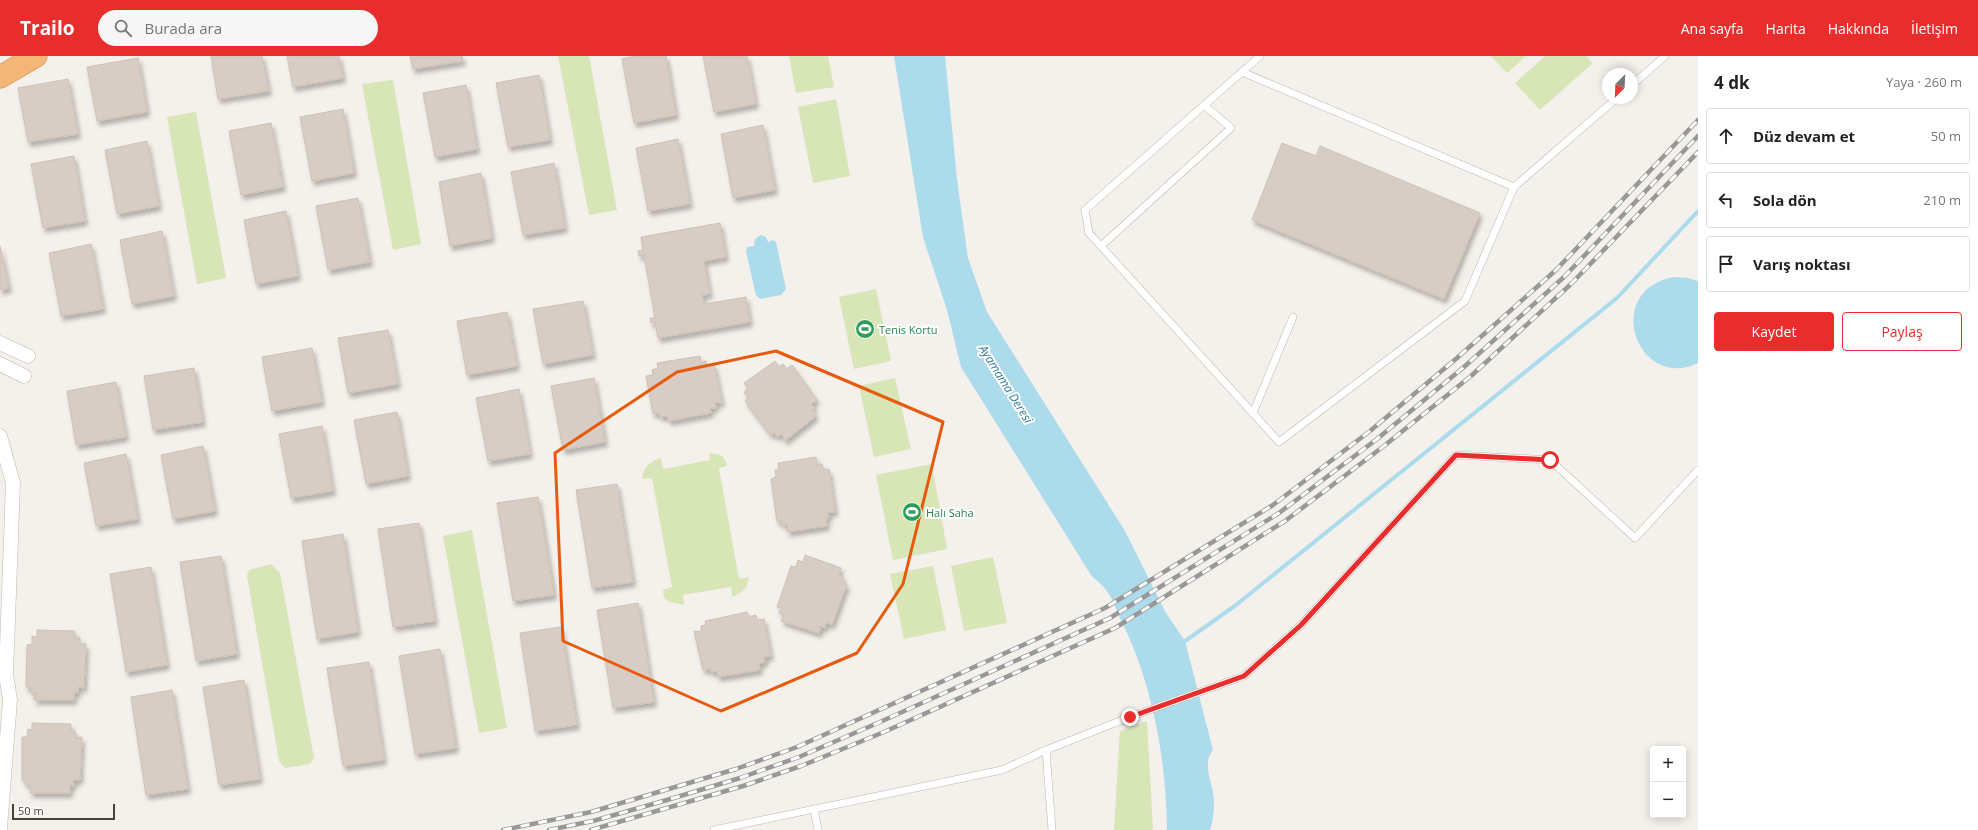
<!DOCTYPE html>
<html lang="tr">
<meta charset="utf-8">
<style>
body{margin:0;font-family:"Open Sans",sans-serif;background:#f6f6f6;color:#222}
.controls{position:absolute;right:12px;bottom:12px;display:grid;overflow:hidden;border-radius:4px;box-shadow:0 2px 10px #0003}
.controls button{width:36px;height:36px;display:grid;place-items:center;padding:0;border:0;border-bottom:1px solid #e0e0e0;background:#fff;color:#222;font:20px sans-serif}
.compass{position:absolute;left:1602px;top:12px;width:36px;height:36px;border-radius:50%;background:#fff;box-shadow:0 2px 10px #0003;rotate:204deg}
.scale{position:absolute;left:12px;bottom:10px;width:103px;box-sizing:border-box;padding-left:4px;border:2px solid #484039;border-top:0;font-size:11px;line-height:14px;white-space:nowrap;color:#484039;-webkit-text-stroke:3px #fff;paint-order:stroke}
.stop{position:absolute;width:12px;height:12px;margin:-9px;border:3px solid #e92d2d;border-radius:50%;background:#fff}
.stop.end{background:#e92d2d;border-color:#fff;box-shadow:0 1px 4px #0008}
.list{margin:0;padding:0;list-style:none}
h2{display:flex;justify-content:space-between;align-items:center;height:52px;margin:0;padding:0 16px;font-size:17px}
h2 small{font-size:13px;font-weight:400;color:#767676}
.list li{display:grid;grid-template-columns:26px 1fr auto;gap:12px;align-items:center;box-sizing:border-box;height:56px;margin:0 8px 8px;padding:0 8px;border:1px solid #e0e0e0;border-radius:4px}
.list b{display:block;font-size:15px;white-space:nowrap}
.list em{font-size:13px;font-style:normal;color:#767676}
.actions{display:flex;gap:8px;padding:12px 16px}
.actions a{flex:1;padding:9px 0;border:1px solid #e92d2d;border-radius:4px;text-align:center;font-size:14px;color:#e92d2d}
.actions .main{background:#e92d2d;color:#fff}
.icon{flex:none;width:22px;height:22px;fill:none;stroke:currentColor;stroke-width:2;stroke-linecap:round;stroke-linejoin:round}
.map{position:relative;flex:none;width:1698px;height:774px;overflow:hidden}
header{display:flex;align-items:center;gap:24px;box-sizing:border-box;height:56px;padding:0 20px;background:#e92d2d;color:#fff}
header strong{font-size:19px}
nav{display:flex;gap:22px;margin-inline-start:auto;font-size:14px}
.search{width:280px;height:36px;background:#f6f6f6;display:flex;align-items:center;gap:10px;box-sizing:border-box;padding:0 14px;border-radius:22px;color:#767676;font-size:15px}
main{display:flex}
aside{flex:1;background:#fff}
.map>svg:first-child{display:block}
.green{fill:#d7e5b7}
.water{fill:#acdbeb}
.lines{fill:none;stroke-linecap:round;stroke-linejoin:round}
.stream{stroke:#acdbeb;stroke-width:4}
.building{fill:#d8cdc4;stroke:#cfc1b5;filter:url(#shadow)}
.lane-casing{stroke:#bfb6ae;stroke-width:8}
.street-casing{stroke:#bfb6ae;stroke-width:15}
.highway-casing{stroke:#d28947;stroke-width:23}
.lane{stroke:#fff;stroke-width:7}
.street{stroke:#fff;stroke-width:14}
.highway{stroke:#f3b677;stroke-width:22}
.rail-casing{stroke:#989898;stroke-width:4.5}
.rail{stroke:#fff;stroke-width:3;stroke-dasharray:9;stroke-linecap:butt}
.route{stroke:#e92d2d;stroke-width:5}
.marked{fill:none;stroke:#e8590c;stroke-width:3;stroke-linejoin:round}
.labels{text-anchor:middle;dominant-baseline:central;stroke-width:4;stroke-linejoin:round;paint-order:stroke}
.leisure-label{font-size:11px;fill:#27864d;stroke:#fff;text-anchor:start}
.water-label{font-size:12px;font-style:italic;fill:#347a95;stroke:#fff}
</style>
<header>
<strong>Trailo</strong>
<div class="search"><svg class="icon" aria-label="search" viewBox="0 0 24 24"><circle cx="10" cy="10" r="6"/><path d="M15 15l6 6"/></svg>Burada ara</div>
<nav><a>Ana sayfa</a><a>Harita</a><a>Hakkında</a><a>İletişim</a></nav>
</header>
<main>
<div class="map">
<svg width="1698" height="774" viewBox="0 0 1698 774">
<defs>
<filter id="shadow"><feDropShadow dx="2.5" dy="4.5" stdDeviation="2" flood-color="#0004"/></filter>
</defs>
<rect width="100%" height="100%" fill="#f4f0eb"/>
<g class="green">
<path d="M558,0h31l28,154 -28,5z"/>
<path d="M789,0h39l6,31 -38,6z"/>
<path d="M1491,0h35l-19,17z"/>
<path d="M1545,0h41l7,7 -53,47 -25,-27z"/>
<path d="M393,24l28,164 -28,6 -31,-166z"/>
<path d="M836,43l14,77 -37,7 -15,-76z"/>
<path d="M196,56l30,166 -29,6 -30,-167z"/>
<path d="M876,233l15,72 -37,8 -15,-72z"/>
<path d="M895,322l16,71 -37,8 -15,-71z"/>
<path d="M709,397c10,1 16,2 18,13l-8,2 20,111 10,-2c-2,12 -6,15 -17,20l-1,-10 -48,8 1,10 -14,-3 -6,-4 -1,-8 9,-3 -20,-109 -10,1c1,-12 8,-17 19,-21l2,11 47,-9z"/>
<path d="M932,408l15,85 -54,11 -17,-85z"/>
<path d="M472,474l35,198 -28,5 -36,-197z"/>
<path d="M993,501l14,66 -43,8 -13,-65z"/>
<path d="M271,508l9,9 34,185 -4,6 -25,4 -6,-7 -32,-185 2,-6z"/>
<path d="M933,510l13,64 -42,9 -14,-65z"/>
<path d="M1147,665l6,109h-39l6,-99z"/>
</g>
<g class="water">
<path d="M894,0h51l12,123 11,79 19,54 138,219 41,82 19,28 28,109c-10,12 -3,28 0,42 2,13 1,26 -3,38h-43c-1,-72 -14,-145 -46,-210 -5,-10 -8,-22 -15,-30 -4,-6 -11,-10 -15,-15l-130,-208 -14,-57 -24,-73z"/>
<path d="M761,179l5,2 2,5 5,-2 3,2 10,47 -5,6 -21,4 -4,-4 -10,-44 1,-4 7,-1 1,-7z"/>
<path d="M1673,221l15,1 10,3v82c-60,29 -97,-71 -25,-86z"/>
</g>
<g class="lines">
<path class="stream" d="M1181,588l55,-39 381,-307 81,-87"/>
</g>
<g class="building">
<path d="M211,0h51l7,35 -51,8z"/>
<path d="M287,0h52l4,22 -50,9z"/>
<path d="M410,0h52l1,5 -50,8z"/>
<path d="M635,0h31l10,59 -42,8 -12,-64z"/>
<path d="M703,0h44l9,48 -42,8z"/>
<path d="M138,2l9,54 -50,9 -10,-54z"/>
<path d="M539,19l11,65 -42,7 -12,-64z"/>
<path d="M68,23l10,55 -50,8 -10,-54z"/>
<path d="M466,29l11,64 -42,8 -12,-64z"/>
<path d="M343,53l11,64 -42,8 -12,-64z"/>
<path d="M271,67l12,64 -42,8 -12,-64z"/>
<path d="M763,69l12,65 -42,8 -12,-64z"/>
<path d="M678,83l12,65 -42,7 -12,-63z"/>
<path d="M147,85l12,65 -42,8 -12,-64z"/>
<path d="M1282,87l34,13 4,-10 160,67 -36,86 -192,-79z"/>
<path d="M74,100l11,65 -42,7 -12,-64z"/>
<path d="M554,107l11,65 -42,7 -12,-63z"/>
<path d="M481,117l11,65 -42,8 -11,-64z"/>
<path d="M358,142l12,64 -42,8 -12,-64z"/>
<path d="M286,155l12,65 -42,8 -12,-64z"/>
<path d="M720,167l6,34 -22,4 6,33 -8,1 2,9 42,-7 4,25 -92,16 -3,-16 -4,1 -1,-5h5l-11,-63 -5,1 -1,-5 5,-1 -2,-13z"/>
<path d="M162,175l12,65 -42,8 -12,-64z"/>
<path d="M91,188l12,65 -42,7 -12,-63z"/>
<path d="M0,190l9,42 -9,2z"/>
<path d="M583,245l10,54 -50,9 -10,-55z"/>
<path d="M507,256l10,54 -50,9 -10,-54z"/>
<path d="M388,274l10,54 -50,9 -10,-55z"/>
<path d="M312,292l10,54 -50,9 -10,-54z"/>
<path d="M700,300l1,7 5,-2 1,4 7,-1 8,39 -7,-1 1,6h-6l1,5 -42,8 -2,-5 -7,1 -1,-4 -6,1 -7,-38 7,-1 -1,-5 6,-2 -1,-5z"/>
<path d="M775,305l4,6 4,-3 4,5 5,-4 25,35 -6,4 4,4 -3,2 4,6 -31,25 -3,-7 -5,3 -2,-4 -4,2 -26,-34 3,-3 -4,-6 4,-3 -4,-6z"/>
<path d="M194,312l9,54 -50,8 -9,-54z"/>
<path d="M594,322l11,64 -42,8 -12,-64z"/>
<path d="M116,326l10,55 -50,8 -9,-54z"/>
<path d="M519,333l11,65 -42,7 -12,-63z"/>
<path d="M397,356l11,64 -42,8 -12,-64z"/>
<path d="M322,370l11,65 -42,7 -12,-64z"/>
<path d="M203,390l12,65 -42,8 -12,-64z"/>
<path d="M126,398l12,65 -42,7 -12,-63z"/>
<path d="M816,401l1,8 5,-1 2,6 5,-1 6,43h-7l1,6h-3l1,8 -40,6 1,-7h-6v-4h-5l-6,-42 5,-2 -1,-7h4l-1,-7z"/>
<path d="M617,428l16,98 -41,6 -16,-98z"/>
<path d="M538,441l16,98 -41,6 -16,-98z"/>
<path d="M419,467l16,98 -42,6 -15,-98z"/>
<path d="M343,478l15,98 -41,7 -15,-98z"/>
<path d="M805,499l36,13 -3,7 5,1 -1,7 5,1 -15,41 -6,-3 -1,6 -4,-2 -2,7 -38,-12 3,-6 -5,-2 3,-5 -5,-1 14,-41 5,1 2,-7 5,2z"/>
<path d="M221,500l16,98 -41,7 -16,-99z"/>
<path d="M151,511l16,98 -41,7 -16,-98z"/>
<path d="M638,547l16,99 -41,6 -16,-98z"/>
<path d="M747,556l2,5 7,-2 1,5 7,-1 7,37 -7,1 1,5 -6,2 1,6 -42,7 -1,-6 -6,1v-3l-8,1 -9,-39 7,1v-6l5,-1 -1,-4z"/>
<path d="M561,571l16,98 -42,6 -15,-98z"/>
<path d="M37,574l38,1 -1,7h6v6h6l-2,44 -6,-1v6l-4,-1v8h-40l2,-7 -6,-1 1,-5h-5l1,-42 5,-1v-8l5,1z"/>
<path d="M440,593l16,99 -41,6 -16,-98z"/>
<path d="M369,606l15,98 -41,6 -16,-98z"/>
<path d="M244,624l16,99 -41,6 -16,-98z"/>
<path d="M172,634l16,99 -42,6 -15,-98z"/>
<path d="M32,667l39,1 -1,7h5l1,7 6,-1 -2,43h-7l1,6 -4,-1v8h-40l1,-7 -5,-1v-5h-4v-43h5l1,-8 4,1z"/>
</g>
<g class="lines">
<g class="lane-casing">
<g id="lane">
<path d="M1260,0l-175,154 4,23 190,209 186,-141 49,-114 103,-89"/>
<path d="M1242,16l272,115"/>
<path d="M1632,29l33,-29"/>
<path d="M1101,190l130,-118 -27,-23"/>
<path d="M1253,357l40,-96"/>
<path d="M1046,694l6,80"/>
<path d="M814,753l4,21"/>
<path d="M714,774l288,-60 44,-20 84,-33 114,-41 57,-51 155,-170 94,5 85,78 63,-68"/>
</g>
</g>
<g class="street-casing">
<g id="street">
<path d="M0,287l28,13"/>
<path d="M0,308l24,12"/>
<path d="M0,380l13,47 -7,191 4,26 -10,128"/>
</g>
</g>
<g class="highway-casing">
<path id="highway" d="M0,21l36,-21"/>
</g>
<use href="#lane" class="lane"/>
<use href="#street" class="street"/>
<use href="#highway" class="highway"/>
<g class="rail-casing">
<g id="rail">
<path d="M503,774l88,-18 145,-43 61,-22 308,-139 168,-103 97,-74 87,-73 99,-88 142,-150"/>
<path d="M549,774l44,-9 74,-21 73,-22 59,-21 81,-35 230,-104 169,-105 98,-74 87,-72 100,-90 134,-141"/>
<path d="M591,774l152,-44 58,-20 83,-34 231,-104 170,-107 99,-75 87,-70 100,-92 127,-132"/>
</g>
</g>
<use href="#rail" class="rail"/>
</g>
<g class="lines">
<path class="route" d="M1130,661l114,-41 57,-51 155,-170 94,5"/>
</g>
<path class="marked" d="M776,295l167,71 -40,162 -46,69 -136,58 -158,-70 -8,-188 122,-81z"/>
<defs>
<g id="stadium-disc" transform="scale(1)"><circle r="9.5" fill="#2e9e5b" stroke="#fff"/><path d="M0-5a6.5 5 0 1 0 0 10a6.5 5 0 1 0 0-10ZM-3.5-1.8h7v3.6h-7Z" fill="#fff"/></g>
</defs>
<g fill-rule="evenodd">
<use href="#stadium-disc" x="865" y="273"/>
<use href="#stadium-disc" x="912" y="456"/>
</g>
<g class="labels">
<g class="leisure-label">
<text x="879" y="273">Tenis Kortu</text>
<text x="926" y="456">Halı Saha</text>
</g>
<g class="water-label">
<text transform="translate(1006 328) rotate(58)">Ayamama Deresi</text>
</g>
</g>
</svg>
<div class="controls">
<button>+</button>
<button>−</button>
</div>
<svg class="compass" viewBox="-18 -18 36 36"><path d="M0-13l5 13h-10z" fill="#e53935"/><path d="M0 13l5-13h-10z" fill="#767676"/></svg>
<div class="scale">50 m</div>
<div class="stop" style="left:1550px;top:404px"></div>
<div class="stop end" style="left:1130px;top:661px"></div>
</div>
<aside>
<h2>4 dk<small>Yaya · 260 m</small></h2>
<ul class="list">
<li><svg class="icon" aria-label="ahead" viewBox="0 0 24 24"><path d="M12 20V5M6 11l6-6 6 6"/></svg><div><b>Düz devam et</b></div><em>50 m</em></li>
<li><svg class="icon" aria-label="left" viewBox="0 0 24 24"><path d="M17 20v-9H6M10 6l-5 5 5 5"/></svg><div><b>Sola dön</b></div><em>210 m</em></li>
<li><svg class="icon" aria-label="arrive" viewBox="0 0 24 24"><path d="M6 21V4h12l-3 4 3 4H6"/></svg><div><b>Varış noktası</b></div></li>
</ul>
<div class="actions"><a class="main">Kaydet</a><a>Paylaş</a></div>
</aside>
</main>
